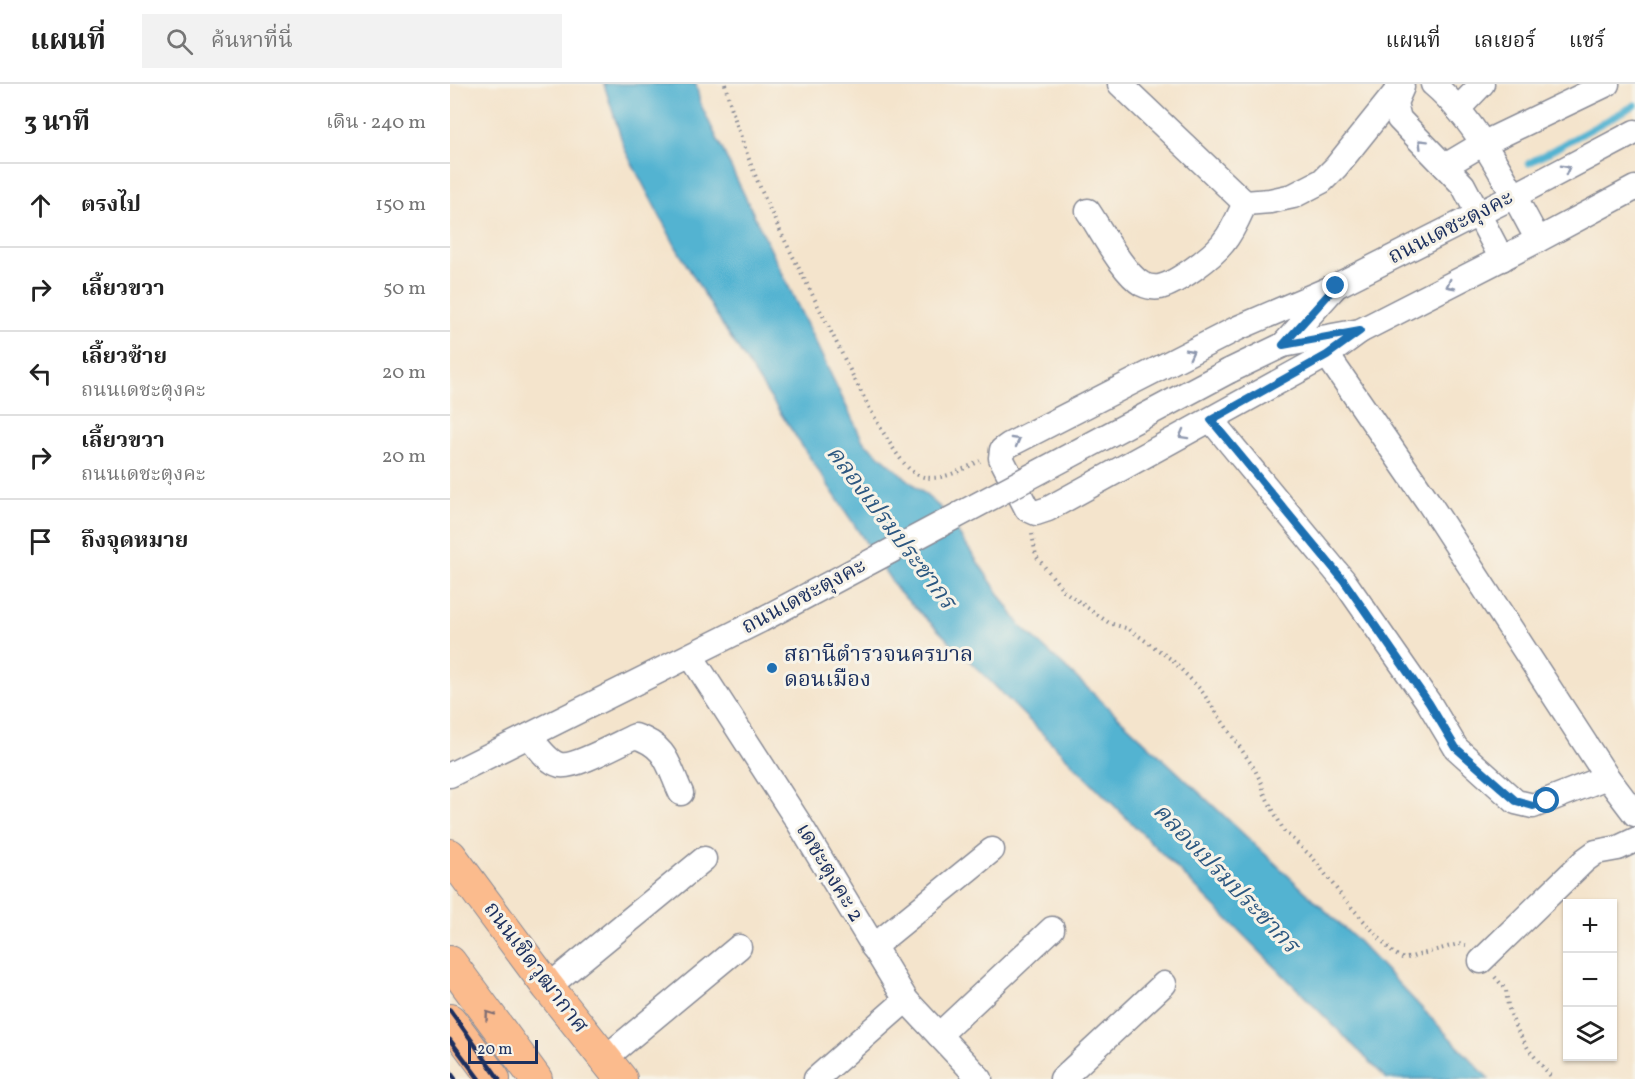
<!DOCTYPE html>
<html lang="th">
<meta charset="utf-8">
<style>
body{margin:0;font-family:Vollkorn,"Noto Serif Thai",serif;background:#f2f2f2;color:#222}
.controls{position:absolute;right:18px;bottom:18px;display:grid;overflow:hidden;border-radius:0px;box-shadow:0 2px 4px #0004}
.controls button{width:54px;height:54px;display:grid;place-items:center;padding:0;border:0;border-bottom:2px solid #e0e0e0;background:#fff;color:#222;font:30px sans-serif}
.scale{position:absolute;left:18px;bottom:15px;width:70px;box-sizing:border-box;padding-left:6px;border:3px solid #1b2f5e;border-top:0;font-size:16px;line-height:21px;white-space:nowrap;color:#1b2f5e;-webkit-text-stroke:4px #f7f3e8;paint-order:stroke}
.stop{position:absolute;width:18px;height:18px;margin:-14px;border:4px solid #1f6fb2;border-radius:50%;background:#fff}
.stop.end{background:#1f6fb2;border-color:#fff;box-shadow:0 2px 6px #0008}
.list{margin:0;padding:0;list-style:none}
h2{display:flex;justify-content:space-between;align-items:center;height:78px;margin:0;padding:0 24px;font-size:26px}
h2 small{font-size:20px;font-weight:400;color:#767676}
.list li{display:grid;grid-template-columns:39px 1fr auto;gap:18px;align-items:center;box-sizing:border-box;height:84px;padding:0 24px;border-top:2px solid #e0e0e0}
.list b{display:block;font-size:22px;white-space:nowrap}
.list p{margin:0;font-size:20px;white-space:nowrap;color:#767676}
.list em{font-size:20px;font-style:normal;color:#767676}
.icon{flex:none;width:33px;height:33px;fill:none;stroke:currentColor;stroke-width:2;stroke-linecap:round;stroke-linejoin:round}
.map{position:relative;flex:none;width:1185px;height:995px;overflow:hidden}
header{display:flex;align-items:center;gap:36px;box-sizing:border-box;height:84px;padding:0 30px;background:#fff;border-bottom:2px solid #e0e0e0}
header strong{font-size:28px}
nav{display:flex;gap:33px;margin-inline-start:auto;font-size:21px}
.search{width:420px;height:54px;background:#f2f2f2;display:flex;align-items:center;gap:15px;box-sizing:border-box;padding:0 21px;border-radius:0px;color:#767676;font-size:22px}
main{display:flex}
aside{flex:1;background:#fff}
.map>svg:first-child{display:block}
.water{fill:#52b3d1;stroke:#367198;stroke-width:1.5}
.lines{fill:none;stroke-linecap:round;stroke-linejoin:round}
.stream{stroke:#52b3d1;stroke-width:7}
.minor-casing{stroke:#888a95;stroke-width:27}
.major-casing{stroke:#888a95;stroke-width:34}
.path{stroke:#888a95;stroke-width:4;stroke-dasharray:1.5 4.5;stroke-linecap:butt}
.minor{stroke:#fff;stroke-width:24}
.major{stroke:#fbbb8d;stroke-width:32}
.rail{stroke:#1b2f5e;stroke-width:4.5}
.minor-bridge-casing{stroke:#888a95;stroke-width:27;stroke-linecap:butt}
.minor-bridge{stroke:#fff;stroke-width:24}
.oneway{stroke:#8d97ae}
.oneway2{stroke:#806e73}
.route{stroke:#1f6fb2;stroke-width:8}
.poi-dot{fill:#1f6fb2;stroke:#f7f3e8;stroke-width:2}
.labels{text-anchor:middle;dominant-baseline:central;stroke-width:6;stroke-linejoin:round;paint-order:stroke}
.street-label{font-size:22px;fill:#1b2f5e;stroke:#f7f3e8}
.poi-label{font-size:22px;fill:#1b2f5e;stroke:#f7f3e8;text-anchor:start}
.water-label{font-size:24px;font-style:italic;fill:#2c5780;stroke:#f7f3e8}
</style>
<header>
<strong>แผนที่</strong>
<div class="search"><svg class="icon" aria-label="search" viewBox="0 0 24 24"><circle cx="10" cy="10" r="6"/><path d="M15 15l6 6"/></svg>ค้นหาที่นี่</div>
<nav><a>แผนที่</a><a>เลเยอร์</a><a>แชร์</a></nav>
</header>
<main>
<aside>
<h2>3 นาที<small>เดิน · 240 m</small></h2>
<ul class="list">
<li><svg class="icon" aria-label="ahead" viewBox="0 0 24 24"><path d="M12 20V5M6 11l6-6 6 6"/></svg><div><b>ตรงไป</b></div><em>150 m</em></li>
<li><svg class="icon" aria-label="right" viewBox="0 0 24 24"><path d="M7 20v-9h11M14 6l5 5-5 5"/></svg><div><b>เลี้ยวขวา</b></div><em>50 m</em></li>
<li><svg class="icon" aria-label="left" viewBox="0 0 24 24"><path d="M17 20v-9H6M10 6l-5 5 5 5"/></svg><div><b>เลี้ยวซ้าย</b><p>ถนนเดชะตุงคะ</p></div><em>20 m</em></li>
<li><svg class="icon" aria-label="right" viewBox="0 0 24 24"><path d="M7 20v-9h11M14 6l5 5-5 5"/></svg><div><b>เลี้ยวขวา</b><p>ถนนเดชะตุงคะ</p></div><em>20 m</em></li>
<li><svg class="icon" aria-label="arrive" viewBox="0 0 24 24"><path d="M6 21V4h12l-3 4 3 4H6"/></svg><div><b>ถึงจุดหมาย</b></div></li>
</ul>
</aside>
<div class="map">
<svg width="1185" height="995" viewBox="0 0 1185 995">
<rect width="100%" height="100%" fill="#f7f3e8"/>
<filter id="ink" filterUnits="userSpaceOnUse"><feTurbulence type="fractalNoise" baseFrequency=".0167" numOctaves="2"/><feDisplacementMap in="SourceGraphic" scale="12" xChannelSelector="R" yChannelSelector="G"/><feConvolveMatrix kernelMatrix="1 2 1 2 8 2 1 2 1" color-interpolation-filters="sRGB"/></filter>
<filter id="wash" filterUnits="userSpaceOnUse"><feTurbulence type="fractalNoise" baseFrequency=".008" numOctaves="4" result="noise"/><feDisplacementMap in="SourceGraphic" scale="24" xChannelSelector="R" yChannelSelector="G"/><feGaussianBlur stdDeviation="1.35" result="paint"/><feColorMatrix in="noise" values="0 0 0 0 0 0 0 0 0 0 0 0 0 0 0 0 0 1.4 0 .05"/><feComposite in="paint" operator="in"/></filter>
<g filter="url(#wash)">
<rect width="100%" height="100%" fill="#f4e4cc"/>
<path class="water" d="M154,0h92l4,19 163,338 79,68 78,116 339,317 130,137h-102l-398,-399 -91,-89 -175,-265 -47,-79 -51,-97z"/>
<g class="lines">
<path class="stream" d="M1079,79l106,-58"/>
</g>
</g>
<g filter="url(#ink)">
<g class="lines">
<g class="minor-casing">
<g id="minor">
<path d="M670,0l125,119 25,-2 23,-5 29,-15 14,-14 64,-80"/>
<path d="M983,0c45,38 77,105 105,156"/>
<path d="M952,3l-7,16 4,16 64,66 39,74"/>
<path d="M1008,25l24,-25"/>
<path d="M995,82l37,-22 125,-60"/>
<path d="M638,127c13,19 35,62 54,73 6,3 12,4 18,3 17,-4 52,-30 63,-44 10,-12 16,-27 22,-40"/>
<path d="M886,202l-98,42 -229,117 -7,5 -1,8 26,51 9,4 12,-4 279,-154 33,-24"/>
<path d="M833,261l53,-59 178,-90 121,-64"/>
<path d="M877,271l102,148 178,274 28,37"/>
<path d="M779,287l54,-26 77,-14 178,-91 97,-52"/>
<path d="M761,336l133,161 85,122 27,45 60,54 17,4 74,-29"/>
<path d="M241,572l108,167 107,177 74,79"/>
<path d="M79,652c8,9 18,26 31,29 15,3 59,-22 75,-29 32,10 33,29 46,57"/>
<path d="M0,691l311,-155"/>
<path d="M423,863l119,-97"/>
<path d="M1031,877l104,-101 11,-8 22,-4 17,-8"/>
<path d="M98,903l156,-128"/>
<path d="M489,951l113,-106"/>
<path d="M154,975l135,-112"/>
<path d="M366,995l90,-79"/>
<path d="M612,995l102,-95"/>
</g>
</g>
<g class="major-casing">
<g id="major">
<path d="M0,771l98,132 73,92"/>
<path d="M0,878l86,117"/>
<path d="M0,936l44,59"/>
</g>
</g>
<g class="path">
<path d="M275,0c9,36 21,69 35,103 18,43 40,82 60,123 17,31 70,151 96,164 20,11 45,-4 64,-13"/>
<path d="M582,450l4,22 28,35 45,32 20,6 43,31 29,30 53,78 8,16 2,9 20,38 29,27 31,41 49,54 11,6 54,-15 8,1"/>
<path d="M1045,893l11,13 2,16 7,20 14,24 24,29"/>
</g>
<use href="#minor" class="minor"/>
<use href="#major" class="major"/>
<g class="rail">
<path d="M0,926l49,69"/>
<path d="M0,956l29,39"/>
<path d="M0,988l5,7"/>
</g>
<g class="minor-bridge-casing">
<path id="minor-bridge" d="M311,536l468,-249"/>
</g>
<use href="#minor-bridge" class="minor-bridge"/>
</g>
<defs><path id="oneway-chevron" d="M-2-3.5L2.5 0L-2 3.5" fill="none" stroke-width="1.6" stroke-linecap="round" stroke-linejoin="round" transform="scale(1.5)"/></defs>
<g class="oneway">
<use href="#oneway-chevron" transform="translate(972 59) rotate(-135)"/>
<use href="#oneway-chevron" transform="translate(1116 85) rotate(-28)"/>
<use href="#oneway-chevron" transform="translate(1000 201) rotate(153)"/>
<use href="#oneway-chevron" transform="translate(740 269) rotate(-27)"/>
<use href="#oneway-chevron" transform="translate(733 351) rotate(151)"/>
<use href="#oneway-chevron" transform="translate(566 357) rotate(-29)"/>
</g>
<use class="oneway2" href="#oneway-chevron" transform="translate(39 931) rotate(-126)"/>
</g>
<g class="lines" filter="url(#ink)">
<path class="route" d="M886,202l-53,59 77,-14 -33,24 -116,65 133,161 85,122 27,45 60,53 17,5 14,-5"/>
</g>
<circle class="poi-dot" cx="322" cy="584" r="6"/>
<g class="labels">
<g class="street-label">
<text transform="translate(1001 144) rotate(-27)">ถนนเดชะตุงคะ</text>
<text transform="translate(354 513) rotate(-28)">ถนนเดชะตุงคะ</text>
<text transform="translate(379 789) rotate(59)">เดชะตุงคะ 2</text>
<text transform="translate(85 884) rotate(53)">ถนนเชิดวุฒากาศ</text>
</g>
<g class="poi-label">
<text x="334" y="571">สถานีตำรวจนครบาล<tspan x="334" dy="25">ดอนเมือง</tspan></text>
</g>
<g class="water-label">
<text transform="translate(440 444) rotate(53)">คลองเปรมประชากร</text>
<text transform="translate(775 795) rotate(46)">คลองเปรมประชากร</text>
</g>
</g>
</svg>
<div class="controls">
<button>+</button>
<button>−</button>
<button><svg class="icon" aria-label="layers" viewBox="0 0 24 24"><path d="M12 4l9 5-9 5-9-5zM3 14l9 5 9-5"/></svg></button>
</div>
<div class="scale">20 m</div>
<div class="stop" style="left:1097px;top:717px"></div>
<div class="stop end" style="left:886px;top:202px"></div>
</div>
</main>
